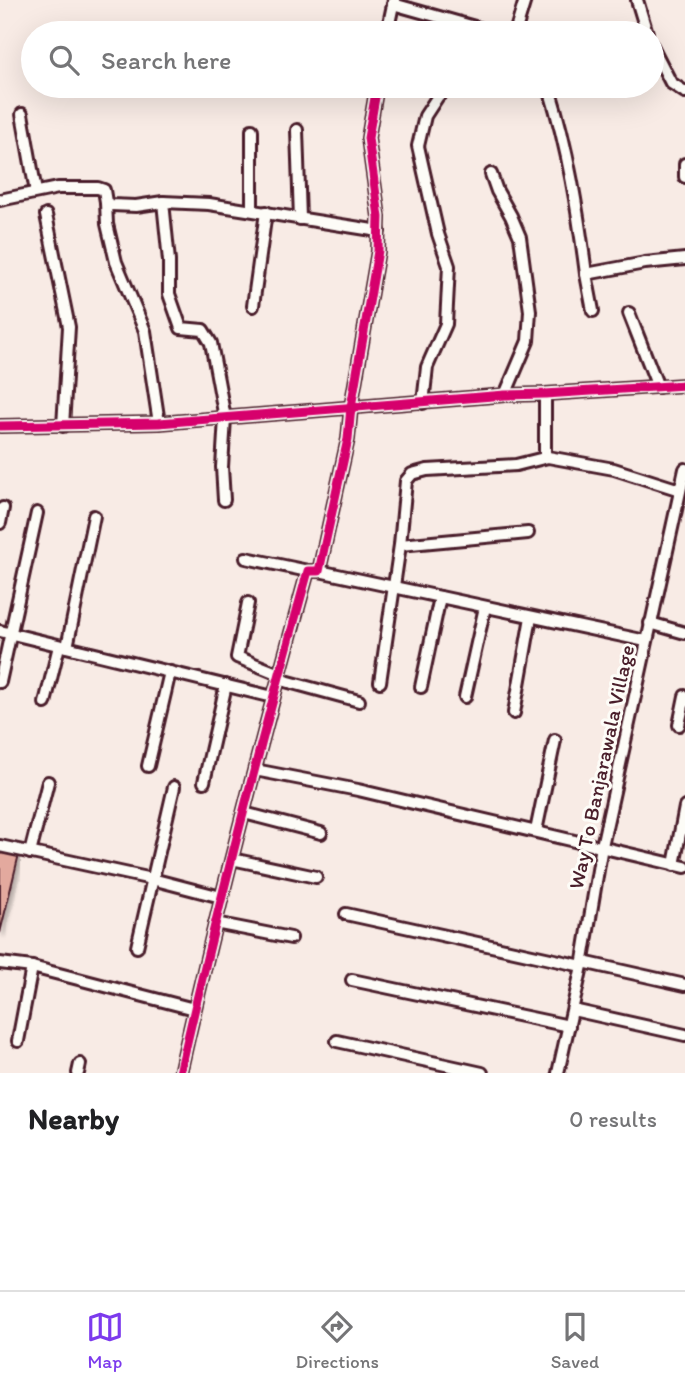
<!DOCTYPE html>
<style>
body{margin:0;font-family:Itim,sans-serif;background:#f6f6f6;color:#202124}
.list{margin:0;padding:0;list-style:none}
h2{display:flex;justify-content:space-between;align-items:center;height:91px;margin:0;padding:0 28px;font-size:30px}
h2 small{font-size:23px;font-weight:400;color:#757577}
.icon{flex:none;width:38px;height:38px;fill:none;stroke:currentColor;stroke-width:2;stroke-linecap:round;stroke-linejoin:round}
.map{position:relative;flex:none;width:685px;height:1073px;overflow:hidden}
.search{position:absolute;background:#fff;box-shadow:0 7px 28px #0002;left:21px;right:21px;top:21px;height:77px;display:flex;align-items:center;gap:18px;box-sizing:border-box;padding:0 24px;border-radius:38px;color:#757577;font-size:26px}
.sheet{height:217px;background:#fff}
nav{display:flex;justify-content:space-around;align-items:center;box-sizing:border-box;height:98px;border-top:2px solid #e0e0e0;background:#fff;font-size:19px;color:#757577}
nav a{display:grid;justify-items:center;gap:4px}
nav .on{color:#7c3aed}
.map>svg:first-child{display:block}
.building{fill:#e3a99e;stroke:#4a1f2b;stroke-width:2;filter:url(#shadow)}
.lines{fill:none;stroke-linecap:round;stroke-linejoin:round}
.minor-casing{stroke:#4a1f2b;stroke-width:16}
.minor{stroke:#fdfcf7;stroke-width:10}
.cycleway-casing{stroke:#fdfcf7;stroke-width:13}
.cycleway{stroke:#d6006c;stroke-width:9}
.labels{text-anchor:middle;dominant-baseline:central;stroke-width:6;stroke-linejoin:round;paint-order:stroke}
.street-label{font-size:21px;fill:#4a1f2b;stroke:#fdfcf7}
</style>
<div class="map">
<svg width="685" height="1073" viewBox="0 0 685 1073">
<defs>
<filter id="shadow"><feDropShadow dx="3.5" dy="3.5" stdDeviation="2" flood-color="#0004"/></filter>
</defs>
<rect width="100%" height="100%" fill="#f8ebe5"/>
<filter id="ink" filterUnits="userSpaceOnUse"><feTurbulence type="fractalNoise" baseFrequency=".0143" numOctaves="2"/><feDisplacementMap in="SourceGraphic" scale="14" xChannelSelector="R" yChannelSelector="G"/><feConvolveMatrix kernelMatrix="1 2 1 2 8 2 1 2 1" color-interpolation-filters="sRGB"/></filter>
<g filter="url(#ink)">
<path class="building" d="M0,848l19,6 -19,79z"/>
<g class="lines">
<g class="minor-casing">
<g id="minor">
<path d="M637,0l10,33"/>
<path d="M393,4l103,29"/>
<path d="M387,33l7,-33"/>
<path d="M515,33l10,-33"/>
<path d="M652,46l19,37 14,9"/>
<path d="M549,88c19,61 29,123 37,186"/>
<path d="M22,114l14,78"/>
<path d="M252,130v80"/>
<path d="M297,130l3,89"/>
<path d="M685,164v13"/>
<path d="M491,174l6,17 14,25 9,21 10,74 -2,30 -23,54"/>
<path d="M0,200l58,-12h40l6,2 2,12 5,3 25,1 27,-4 46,2 170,27"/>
<path d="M163,202l6,59v33l12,34 22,2 8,13 14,75 -3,49 2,33"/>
<path d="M106,203l1,21 9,38 29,69 14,92"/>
<path d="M46,215l23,112 -6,99"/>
<path d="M253,306l13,-94"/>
<path d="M593,311l-7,-37 59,-11 40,-4"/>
<path d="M629,313l29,74"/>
<path d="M545,394v63"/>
<path d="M423,403l4,-36 19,-43 3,-58 -11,-32 -20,-88 7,-30 13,-20 13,-10"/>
<path d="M0,426l159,-3 346,-28 40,-1 140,-9"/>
<path d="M0,523l3,-15"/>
<path d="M400,545l128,-12"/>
<path d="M246,558l62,13"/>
<path d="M319,571l327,70"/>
<path d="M248,603l-11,54 42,17"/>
<path d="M650,623l35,10"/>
<path d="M0,631l273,66"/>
<path d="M67,647l27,-131"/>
<path d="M278,679l81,22"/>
<path d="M0,682l37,-169"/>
<path d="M380,682l20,-137 6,-64 6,-7 15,-4 89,-5 32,-8 66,12 66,21"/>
<path d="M421,687l19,-90"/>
<path d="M465,697l20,-90"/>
<path d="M45,703l14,-57"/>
<path d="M514,713l17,-96"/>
<path d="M679,725l6,-29"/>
<path d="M148,766l22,-94"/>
<path d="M255,770l103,20 327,77"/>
<path d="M204,782l22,-97"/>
<path d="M244,813l77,20"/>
<path d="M536,831l19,-91"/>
<path d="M0,846l152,33 69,18"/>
<path d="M30,853l18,-71"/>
<path d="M232,859l84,18"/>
<path d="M674,865l11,-58"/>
<path d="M346,914l236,52"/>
<path d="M215,923l76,15"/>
<path d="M137,947l37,-160"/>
<path d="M583,962l102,23"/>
<path d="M0,963l32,4 162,42"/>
<path d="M352,980l217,46"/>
<path d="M573,1010l112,25"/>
<path d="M18,1041l14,-74"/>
<path d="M337,1041l145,32"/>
<path d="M78,1073l2,-9"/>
<path d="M180,1073c38,-168 82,-336 128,-502h11l29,-132 3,-32 27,-156 1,-34 -11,-79 9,-52"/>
<path d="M558,1073l24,-107 20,-120 83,-377"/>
</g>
</g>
<use href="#minor" class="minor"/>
<g class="cycleway-casing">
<g id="cycleway">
<path d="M0,426l159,-3 346,-28 40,-1 140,-9"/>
<path d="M180,1073c38,-168 82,-336 128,-502h11l29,-132 3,-32 27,-156 1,-34 -11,-79 9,-52"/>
</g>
</g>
<use href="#cycleway" class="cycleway"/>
</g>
</g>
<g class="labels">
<g class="street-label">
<text transform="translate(601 767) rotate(-78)">Way To Banjarawala Village</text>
</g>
</g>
</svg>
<div class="search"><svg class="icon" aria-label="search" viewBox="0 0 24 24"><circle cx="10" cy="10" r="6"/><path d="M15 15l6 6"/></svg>Search here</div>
</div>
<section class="sheet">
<h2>Nearby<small>0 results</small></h2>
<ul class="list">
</ul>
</section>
<nav>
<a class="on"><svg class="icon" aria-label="map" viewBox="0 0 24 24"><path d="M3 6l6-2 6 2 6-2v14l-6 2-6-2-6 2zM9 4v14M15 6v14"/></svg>Map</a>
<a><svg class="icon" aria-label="directions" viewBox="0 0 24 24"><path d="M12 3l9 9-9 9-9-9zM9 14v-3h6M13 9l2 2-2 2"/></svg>Directions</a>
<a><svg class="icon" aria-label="saved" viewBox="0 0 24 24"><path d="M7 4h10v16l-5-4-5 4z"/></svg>Saved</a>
</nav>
